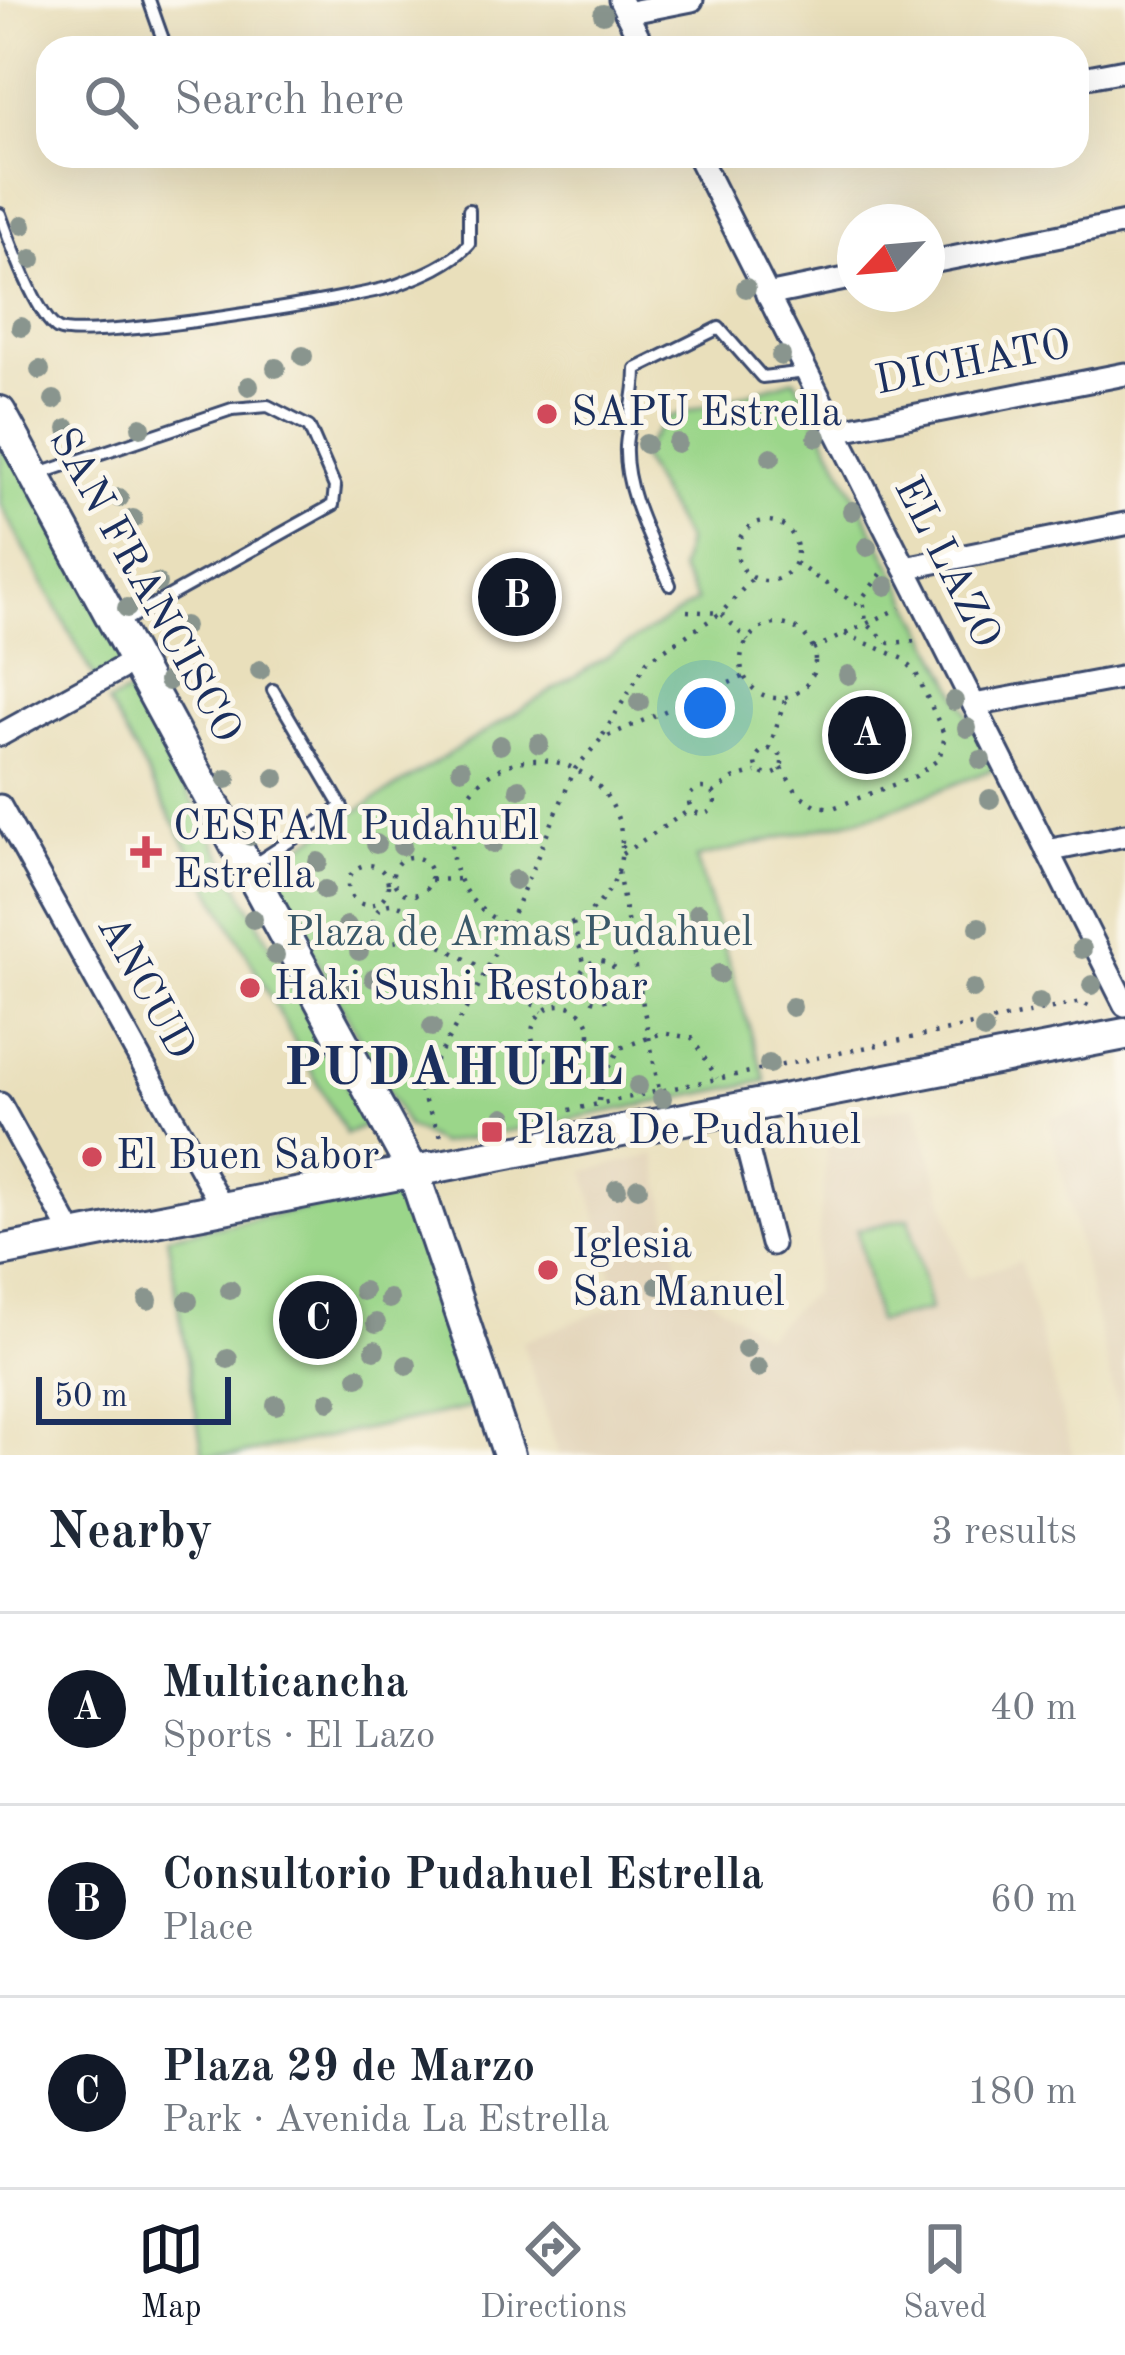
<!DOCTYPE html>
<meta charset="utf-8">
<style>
body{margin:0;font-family:"Old Standard TT",serif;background:#f2f2f3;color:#1f2937}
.compass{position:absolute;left:837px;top:204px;width:108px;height:108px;border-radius:50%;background:#fff;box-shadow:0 12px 48px #0002;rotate:244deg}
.scale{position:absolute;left:36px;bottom:30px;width:195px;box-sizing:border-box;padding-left:12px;border:6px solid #1b2f5e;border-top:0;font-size:33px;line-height:42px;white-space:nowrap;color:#1b2f5e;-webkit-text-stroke:9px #fbf7ec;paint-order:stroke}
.you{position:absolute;left:705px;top:708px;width:42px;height:42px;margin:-30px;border:9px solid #fff;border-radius:50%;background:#1a73e8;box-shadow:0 0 0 18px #1a73e833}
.badge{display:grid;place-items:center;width:78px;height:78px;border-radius:50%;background:#111827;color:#fff;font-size:39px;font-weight:700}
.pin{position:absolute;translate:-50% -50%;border:6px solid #fff;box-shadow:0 3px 12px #0006}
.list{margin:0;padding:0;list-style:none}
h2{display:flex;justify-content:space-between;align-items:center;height:156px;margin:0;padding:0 48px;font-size:51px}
h2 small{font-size:39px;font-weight:400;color:#747a83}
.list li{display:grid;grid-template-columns:78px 1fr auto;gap:36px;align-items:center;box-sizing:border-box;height:192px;padding:0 48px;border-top:3px solid #e0e1e3}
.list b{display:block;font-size:45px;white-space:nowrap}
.list p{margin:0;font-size:39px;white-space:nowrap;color:#747a83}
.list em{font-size:39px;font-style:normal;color:#747a83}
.icon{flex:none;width:66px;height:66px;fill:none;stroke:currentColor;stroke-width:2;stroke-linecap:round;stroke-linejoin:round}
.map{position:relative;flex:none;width:1125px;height:1455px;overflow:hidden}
.search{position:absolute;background:#fff;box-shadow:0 12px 48px #0002;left:36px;right:36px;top:36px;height:132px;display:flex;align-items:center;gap:30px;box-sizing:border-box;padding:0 42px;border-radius:36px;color:#747a83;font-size:45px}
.sheet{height:732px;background:#fff}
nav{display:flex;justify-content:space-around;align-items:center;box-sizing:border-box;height:168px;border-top:3px solid #e0e1e3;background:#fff;font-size:33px;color:#747a83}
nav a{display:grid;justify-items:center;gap:6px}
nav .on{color:#111827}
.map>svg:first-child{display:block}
.built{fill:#e1d2b6}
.green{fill:#9bd68a;stroke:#5b8274;stroke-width:3}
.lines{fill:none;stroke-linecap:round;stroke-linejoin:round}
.service-casing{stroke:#3a496c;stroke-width:16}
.minor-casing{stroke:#3a496c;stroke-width:27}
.secondary-casing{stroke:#3a496c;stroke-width:36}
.path{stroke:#3a496c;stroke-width:4.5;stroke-dasharray:3 9;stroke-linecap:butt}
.service{stroke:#fff;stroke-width:10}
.minor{stroke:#fff;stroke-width:21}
.secondary{stroke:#fff;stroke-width:30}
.tree{fill:#89958e}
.poi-dot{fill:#d1495b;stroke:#fbf7ec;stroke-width:4.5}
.labels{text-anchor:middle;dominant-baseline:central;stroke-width:10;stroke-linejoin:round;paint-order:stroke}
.street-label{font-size:42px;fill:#1b2f5e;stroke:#fbf7ec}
.poi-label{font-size:42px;fill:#1b2f5e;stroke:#fbf7ec;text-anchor:start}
.park-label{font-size:42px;fill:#3b5969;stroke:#fbf7ec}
.district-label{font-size:54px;font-weight:bold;letter-spacing:3px;fill:#1b2f5e;stroke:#fbf7ec}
</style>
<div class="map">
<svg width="1125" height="1455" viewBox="0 0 1125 1455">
<rect width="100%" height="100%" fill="#fbf7ec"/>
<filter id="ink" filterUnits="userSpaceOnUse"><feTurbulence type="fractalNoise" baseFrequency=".00833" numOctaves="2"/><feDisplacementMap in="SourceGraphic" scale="24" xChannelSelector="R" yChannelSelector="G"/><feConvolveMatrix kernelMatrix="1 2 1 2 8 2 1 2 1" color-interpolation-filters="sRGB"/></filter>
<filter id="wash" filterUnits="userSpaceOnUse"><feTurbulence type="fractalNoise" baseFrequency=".004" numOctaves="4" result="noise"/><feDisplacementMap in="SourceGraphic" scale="48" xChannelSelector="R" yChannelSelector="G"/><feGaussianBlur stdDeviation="2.7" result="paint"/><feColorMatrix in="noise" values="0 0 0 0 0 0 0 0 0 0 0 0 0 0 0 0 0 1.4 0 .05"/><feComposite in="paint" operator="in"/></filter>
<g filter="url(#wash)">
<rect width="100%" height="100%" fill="#e9dfbb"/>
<g class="built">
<path d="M1120,1102l5,22v316l-76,-322z"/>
<path d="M916,1105l51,173 53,-17 53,194h-514l-37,-113 97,-38 -34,-133 70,-16 26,123 84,58 48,-44 17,-172z"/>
</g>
<g class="green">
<path d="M795,379l201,389 -114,45 -186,45 70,223 -326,63 -33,-18 -141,-259 431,-266 -17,-31 6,-29 -47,-86 27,-37z"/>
<path d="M0,431l127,231 -32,17 -95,-176z"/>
<path d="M133,691l235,434 -22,9 -238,-431z"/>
<path d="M388,1193l31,23 64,189 -245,50h-35l-36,-219z"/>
<path d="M909,1218l21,92 -53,12 -20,-92z"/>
</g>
</g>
<g filter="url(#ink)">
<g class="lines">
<g class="service-casing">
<g id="service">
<path d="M149,0l17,48"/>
<path d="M0,214c9,25 37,103 58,115 24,14 303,-31 339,-44 26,-10 54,-21 72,-41v-34"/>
<path d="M36,475l196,-66 36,-3 41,21 26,60 -2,18 -214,119"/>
<path d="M670,585c-17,-42 -46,-92 -44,-139 2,-26 10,-48 10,-77l83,-41 43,49 45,-5"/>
<path d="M253,865l89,-58 -69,-117"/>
</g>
</g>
<g class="minor-casing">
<g id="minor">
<path d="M620,0l24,48"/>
<path d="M626,13l66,-13"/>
<path d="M1077,79l48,-9"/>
<path d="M698,156l427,849"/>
<path d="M927,263l198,-40"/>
<path d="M767,295l88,-18"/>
<path d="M836,431l289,-57"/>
<path d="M905,568l220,-44"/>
<path d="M974,705l151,-28"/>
<path d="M0,735l136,-75"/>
<path d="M0,806l222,401"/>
<path d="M1047,851l78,-16"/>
<path d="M0,1104l73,132"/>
<path d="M737,1108l35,136"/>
</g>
</g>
<g class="secondary-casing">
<g id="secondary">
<path d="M0,412l413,759 96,284"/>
<path d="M0,1251l1125,-217"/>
</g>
</g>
<g class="path">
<circle cx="767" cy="551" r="30"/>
<path d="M795,563l67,45"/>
<path d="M881,574l-18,23 3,26 23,20 27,-2"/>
<path d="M687,611l34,2 27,28"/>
<circle cx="778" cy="661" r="37"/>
<path d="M813,649l87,-41"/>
<path d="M603,735l44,-74 74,-48 32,-35"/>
<circle cx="769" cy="762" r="13"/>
<path d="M769,749l17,-52"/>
<circle cx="537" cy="845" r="85"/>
<path d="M781,768l17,26 19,12 16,2 83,-32 23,-17 6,-23 -29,-63 -12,-14 -59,-25"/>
<circle cx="702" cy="801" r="13"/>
<path d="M713,793l20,-14 23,-7"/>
<path d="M622,854l69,-45"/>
<circle cx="412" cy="876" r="19"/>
<circle cx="368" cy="885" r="20"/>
<path d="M618,872l41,218"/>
<path d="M431,880l28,-1"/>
<circle cx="392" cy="923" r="19"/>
<path d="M573,923l12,43"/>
<path d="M410,929l94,51 38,32"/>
<circle cx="599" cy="981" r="20"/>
<circle cx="561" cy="1034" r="29"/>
<path d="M599,1101l3,-23 18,-30 42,-15 30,5 25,40"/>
<path d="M546,1115l535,-113 15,8"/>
<path d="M441,1136l-22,-47 54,-92 35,-71 67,-157 26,-30 144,-63"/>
</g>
<use href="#service" class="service"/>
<use href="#minor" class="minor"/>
<use href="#secondary" class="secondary"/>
</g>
<g class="tree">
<circle cx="603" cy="14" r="10"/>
<circle cx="23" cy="225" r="10"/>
<circle cx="32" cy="259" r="10"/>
<circle cx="746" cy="288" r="10"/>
<circle cx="21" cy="327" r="10"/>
<circle cx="303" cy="356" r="10"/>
<circle cx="781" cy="356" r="10"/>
<circle cx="276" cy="368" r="10"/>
<circle cx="40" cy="370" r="10"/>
<circle cx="249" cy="386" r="10"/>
<circle cx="54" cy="400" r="10"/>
<circle cx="141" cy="427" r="10"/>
<circle cx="68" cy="429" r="10"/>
<circle cx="817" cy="437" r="10"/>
<circle cx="677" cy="443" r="10"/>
<circle cx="646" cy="444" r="10"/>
<circle cx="771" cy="457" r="10"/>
<circle cx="119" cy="498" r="10"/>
<circle cx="852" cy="511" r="10"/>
<circle cx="133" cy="519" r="10"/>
<circle cx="867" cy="547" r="10"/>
<circle cx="157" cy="583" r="10"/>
<circle cx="886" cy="586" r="10"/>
<circle cx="525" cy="588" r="10"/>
<circle cx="127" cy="608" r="10"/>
<circle cx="184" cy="626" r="10"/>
<circle cx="260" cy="670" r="10"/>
<circle cx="848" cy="675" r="10"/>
<circle cx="168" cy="681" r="10"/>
<circle cx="954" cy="701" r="10"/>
<circle cx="639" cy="702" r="10"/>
<circle cx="967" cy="728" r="10"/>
<circle cx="539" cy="744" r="10"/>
<circle cx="500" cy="745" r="10"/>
<circle cx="981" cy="760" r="10"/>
<circle cx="461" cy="769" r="10"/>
<circle cx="275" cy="778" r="10"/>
<circle cx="227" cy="779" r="10"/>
<circle cx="519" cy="789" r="10"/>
<circle cx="990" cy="799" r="10"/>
<circle cx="250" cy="836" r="10"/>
<circle cx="376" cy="844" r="10"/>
<circle cx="493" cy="844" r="10"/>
<circle cx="402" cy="846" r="10"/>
<circle cx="318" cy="862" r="10"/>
<circle cx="515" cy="880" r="10"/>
<circle cx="325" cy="890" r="10"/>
<circle cx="698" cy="913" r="10"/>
<circle cx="253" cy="919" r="10"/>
<circle cx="347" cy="926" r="10"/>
<circle cx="979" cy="927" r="10"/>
<circle cx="1082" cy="949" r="10"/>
<circle cx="359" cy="951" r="10"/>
<circle cx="275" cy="955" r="10"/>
<circle cx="719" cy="974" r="10"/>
<circle cx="374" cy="978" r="10"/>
<circle cx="1092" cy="985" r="10"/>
<circle cx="973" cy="989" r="10"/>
<circle cx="348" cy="991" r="10"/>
<circle cx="1039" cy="1002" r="10"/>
<circle cx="792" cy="1007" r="10"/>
<circle cx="432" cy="1027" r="10"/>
<circle cx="984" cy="1030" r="10"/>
<circle cx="769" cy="1064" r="10"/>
<circle cx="638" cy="1086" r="10"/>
<circle cx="662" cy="1098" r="10"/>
<circle cx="504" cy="1117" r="10"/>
<circle cx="638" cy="1188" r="10"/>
<circle cx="617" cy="1189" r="10"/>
<circle cx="658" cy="1285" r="10"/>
<circle cx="230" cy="1290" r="10"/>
<circle cx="363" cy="1291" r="10"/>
<circle cx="389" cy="1299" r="10"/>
<circle cx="148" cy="1300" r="10"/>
<circle cx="188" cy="1301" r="10"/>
<circle cx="304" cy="1301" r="10"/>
<circle cx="329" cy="1316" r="10"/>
<circle cx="376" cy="1323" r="10"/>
<circle cx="746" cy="1349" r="10"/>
<circle cx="375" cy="1350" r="10"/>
<circle cx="228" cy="1359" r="10"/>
<circle cx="407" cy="1365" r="10"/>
<circle cx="758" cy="1368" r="10"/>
<circle cx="358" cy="1377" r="10"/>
<circle cx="329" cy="1401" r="10"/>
<circle cx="276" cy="1405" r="10"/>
</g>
</g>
<g class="poi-dot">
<circle cx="547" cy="414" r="12"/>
<path d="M140 834h12v12h12v12h-12v12h-12v-12h-12v-12h12z"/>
<circle cx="250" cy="988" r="12"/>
<rect x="480" y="1120" width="24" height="24" rx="6"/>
<circle cx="92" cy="1157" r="12"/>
<circle cx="548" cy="1270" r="12"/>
</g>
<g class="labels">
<g class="street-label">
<text transform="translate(973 364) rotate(-11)">DICHATO</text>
<text transform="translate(946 563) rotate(63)">EL LAZO</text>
<text transform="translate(144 586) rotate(61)">SAN FRANCISCO</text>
<text transform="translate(145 988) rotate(61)">ANCUD</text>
</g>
<g class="poi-label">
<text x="571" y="414">SAPU Estrella</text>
<text x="173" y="828">CESFAM PudahuEl<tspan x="173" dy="48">Estrella</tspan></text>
<text x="274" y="988">Haki Sushi Restobar</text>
<text x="516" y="1132">Plaza De Pudahuel</text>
<text x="116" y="1157">El Buen Sabor</text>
<text x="572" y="1246">Iglesia<tspan x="572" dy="48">San Manuel</tspan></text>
</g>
<g class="park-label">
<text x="519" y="934">Plaza de Armas Pudahuel</text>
</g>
<g class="district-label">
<text x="455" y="1070">PUDAHUEL</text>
</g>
</g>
</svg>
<svg class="compass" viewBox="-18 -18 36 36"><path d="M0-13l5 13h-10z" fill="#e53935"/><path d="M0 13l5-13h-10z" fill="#747a83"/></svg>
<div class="scale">50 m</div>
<div class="you"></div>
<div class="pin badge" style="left:867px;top:735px">A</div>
<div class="pin badge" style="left:517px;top:597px">B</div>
<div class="pin badge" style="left:318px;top:1320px">C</div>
<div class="search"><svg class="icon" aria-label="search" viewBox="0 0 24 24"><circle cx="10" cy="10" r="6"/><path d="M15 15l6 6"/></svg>Search here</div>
</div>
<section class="sheet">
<h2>Nearby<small>3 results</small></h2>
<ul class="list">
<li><span class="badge">A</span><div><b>Multicancha</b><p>Sports · El Lazo</p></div><em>40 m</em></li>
<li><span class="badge">B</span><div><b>Consultorio Pudahuel Estrella</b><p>Place</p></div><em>60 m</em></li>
<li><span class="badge">C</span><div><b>Plaza 29 de Marzo</b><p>Park · Avenida La Estrella</p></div><em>180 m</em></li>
</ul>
</section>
<nav>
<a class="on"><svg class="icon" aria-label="map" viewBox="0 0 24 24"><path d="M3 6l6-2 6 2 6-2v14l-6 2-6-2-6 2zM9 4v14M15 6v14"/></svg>Map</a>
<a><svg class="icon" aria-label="directions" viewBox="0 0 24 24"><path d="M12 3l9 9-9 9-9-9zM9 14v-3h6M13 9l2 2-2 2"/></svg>Directions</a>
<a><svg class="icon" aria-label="saved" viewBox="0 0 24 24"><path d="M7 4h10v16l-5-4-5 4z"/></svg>Saved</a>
</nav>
